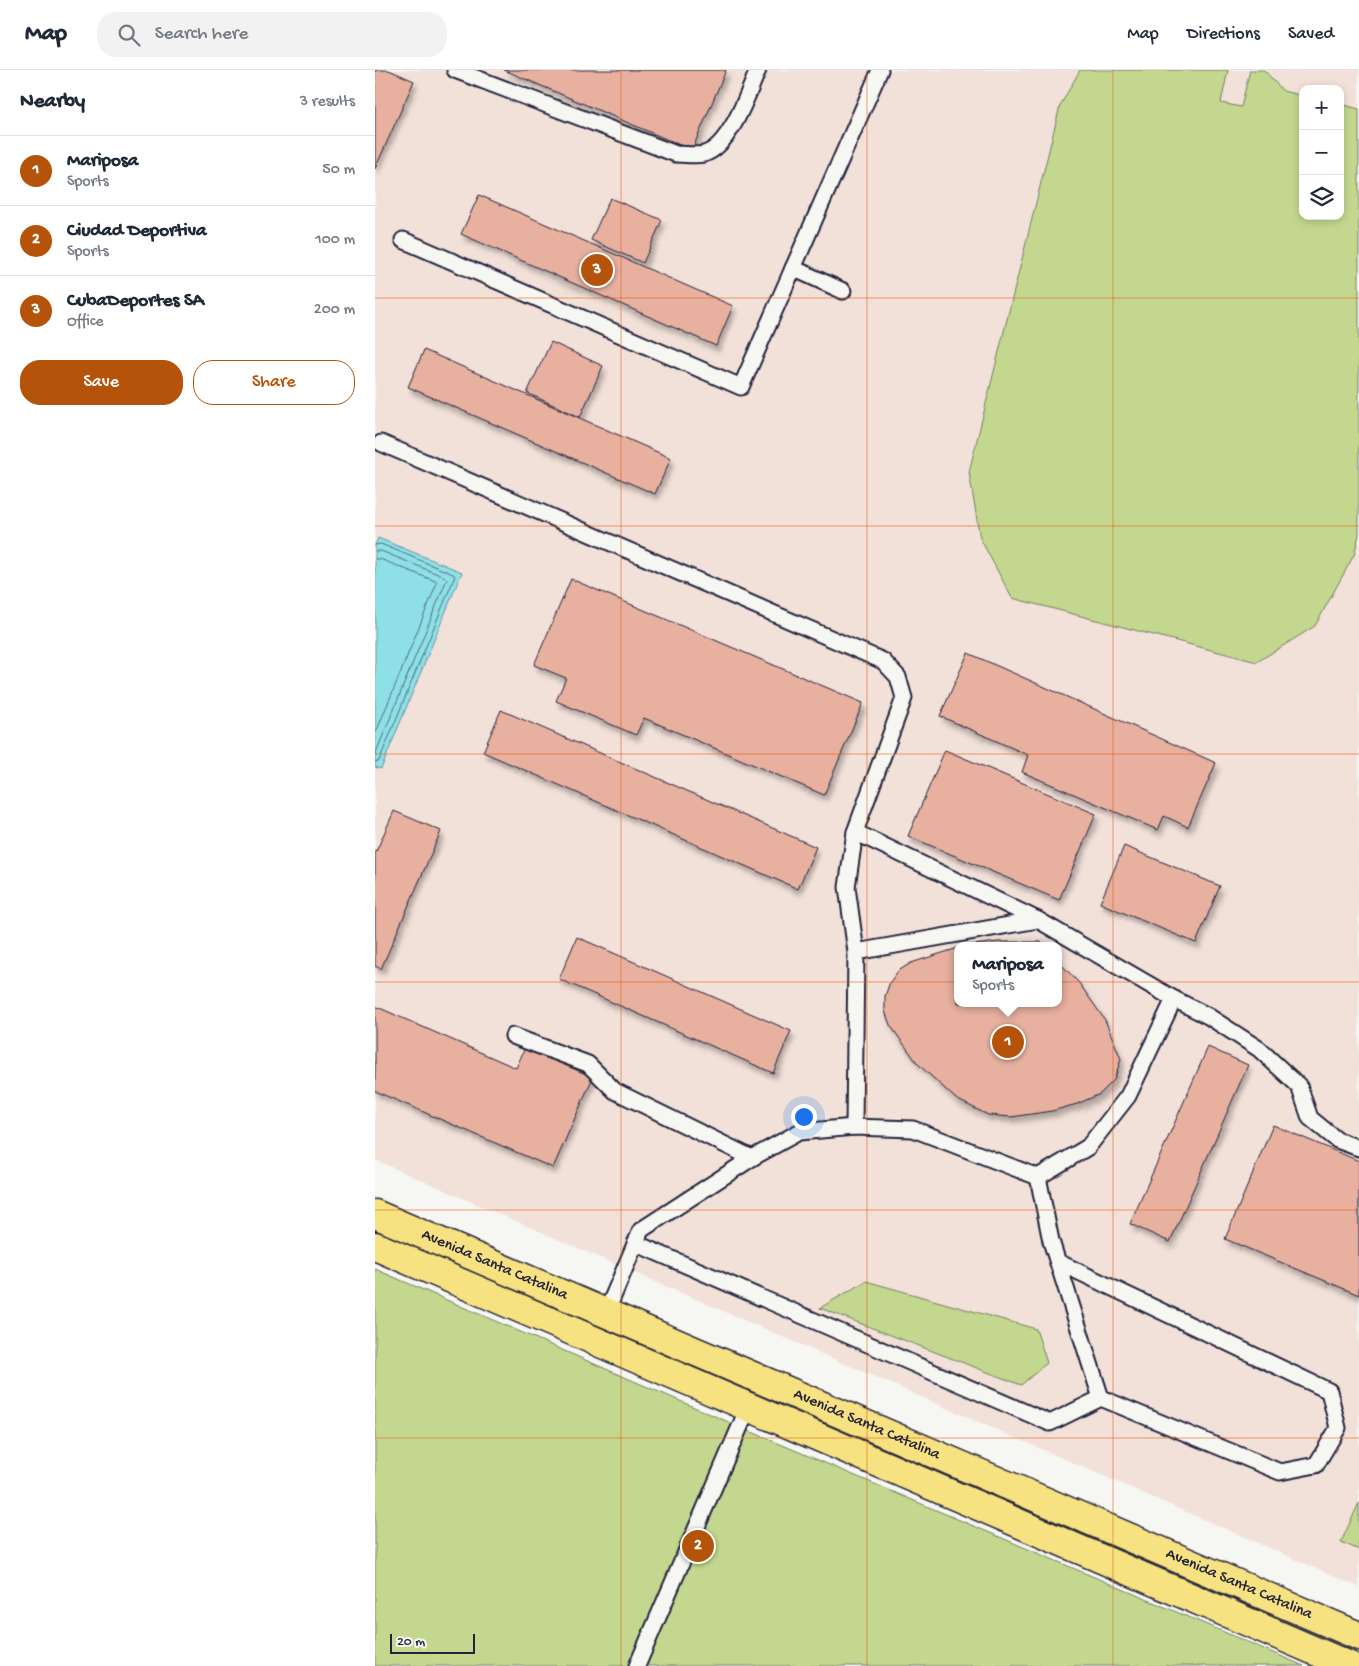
<!DOCTYPE html>
<meta charset="utf-8">
<style>
body{margin:0;font-family:"Gochi Hand",sans-serif;background:#f2f2f3;color:#1f2937}
.controls{position:absolute;right:15px;top:15px;display:grid;overflow:hidden;border-radius:10px;box-shadow:0 2px 8px #0003}
.controls button{width:45px;height:45px;display:grid;place-items:center;padding:0;border:0;border-bottom:1px solid #e0e1e3;background:#fff;color:#1f2937;font:25px sans-serif}
.scale{position:absolute;left:15px;bottom:12px;width:85px;box-sizing:border-box;padding-left:5px;border:2px solid #22223b;border-top:0;font-size:14px;line-height:18px;white-space:nowrap;color:#22223b;-webkit-text-stroke:4px #f6f6f2;paint-order:stroke}
.you{position:absolute;left:428px;top:1046px;width:18px;height:18px;margin:-12px;border:4px solid #fff;border-radius:50%;background:#1a73e8;box-shadow:0 0 0 8px #1a73e833}
.badge{display:grid;place-items:center;width:32px;height:32px;border-radius:50%;background:#b45309;color:#fff;font-size:16px;font-weight:700}
.pin{position:absolute;translate:-50% -50%;border:2px solid #fff;box-shadow:0 1px 5px #0006}
.popup{position:absolute;left:579px;top:872px;width:108px;height:65px;box-sizing:border-box;display:grid;place-content:center;border-radius:10px;background:#fff;filter:drop-shadow(0 1px 4px #0005);font-size:16px;white-space:nowrap;color:#747a83}
.popup b{font-size:19px;color:#1f2937}
.popup::after{content:'';position:absolute;left:50%;top:100%;margin-left:-10px;border:10px solid transparent;border-top-color:#fff}
.list{margin:0;padding:0;list-style:none}
h2{display:flex;justify-content:space-between;align-items:center;height:65px;margin:0;padding:0 20px;font-size:21px}
h2 small{font-size:16px;font-weight:400;color:#747a83}
.list li{display:grid;grid-template-columns:32px 1fr auto;gap:15px;align-items:center;box-sizing:border-box;height:70px;padding:0 20px;border-top:1px solid #e0e1e3}
.list b{display:block;font-size:19px;white-space:nowrap}
.list p{margin:0;font-size:16px;white-space:nowrap;color:#747a83}
.list em{font-size:16px;font-style:normal;color:#747a83}
.actions{display:flex;gap:10px;padding:15px 20px}
.actions a{flex:1;padding:11px 0;border:1px solid #b45309;border-radius:20px;text-align:center;font-size:18px;color:#b45309}
.actions .main{background:#b45309;color:#fff}
.icon{flex:none;width:28px;height:28px;fill:none;stroke:currentColor;stroke-width:2;stroke-linecap:round;stroke-linejoin:round}
.map{position:relative;flex:none;width:984px;height:1596px;overflow:hidden}
header{display:flex;align-items:center;gap:30px;box-sizing:border-box;height:70px;padding:0 25px;background:#fff;border-bottom:1px solid #e0e1e3}
header strong{font-size:24px}
nav{display:flex;gap:28px;margin-inline-start:auto;font-size:18px}
.search{width:350px;height:45px;background:#f2f2f3;display:flex;align-items:center;gap:12px;box-sizing:border-box;padding:0 18px;border-radius:20px;color:#747a83;font-size:19px}
main{display:flex}
aside{flex:1;background:#fff}
.map>svg:first-child{display:block}
.built{fill:#f2e1d9;fill-rule:evenodd}
.green{fill:#c3d88e;stroke:#727d64}
.water{fill:#8ee0e6;stroke:#6394a2}
.lines{fill:none;stroke-linecap:round;stroke-linejoin:round}
.shore{stroke:#4d6e7f;stroke-width:1}
.building{fill:#e8b09f;stroke:#22223b;filter:url(#shadow)}
.lane-casing{stroke:#22223b;stroke-width:19}
.primary-casing{stroke:#22223b;stroke-width:31}
.lane{stroke:#f6f6f2;stroke-width:15}
.primary{stroke:#f7e281;stroke-width:28}
.grid{fill:none;stroke:#e8590c;stroke-width:1;stroke-opacity:0.55}
.labels{text-anchor:middle;dominant-baseline:central;stroke-width:4;stroke-linejoin:round;paint-order:stroke}
.street-label{font-size:16px;fill:#22223b;stroke:#f6f6f2}
</style>
<header>
<strong>Map</strong>
<div class="search"><svg class="icon" aria-label="search" viewBox="0 0 24 24"><circle cx="10" cy="10" r="6"/><path d="M15 15l6 6"/></svg>Search here</div>
<nav><a>Map</a><a>Directions</a><a>Saved</a></nav>
</header>
<main>
<aside>
<h2>Nearby<small>3 results</small></h2>
<ul class="list">
<li><span class="badge">1</span><div><b>Mariposa</b><p>Sports</p></div><em>50 m</em></li>
<li><span class="badge">2</span><div><b>Ciudad Deportiva</b><p>Sports</p></div><em>100 m</em></li>
<li><span class="badge">3</span><div><b>CubaDeportes SA</b><p>Office</p></div><em>200 m</em></li>
</ul>
<div class="actions"><a class="main">Save</a><a>Share</a></div>
</aside>
<div class="map">
<svg width="984" height="1596" viewBox="0 0 984 1596">
<defs>
<filter id="shadow"><feDropShadow dx="3" dy="5.5" stdDeviation="2.5" flood-color="#0004"/></filter>
</defs>
<rect width="100%" height="100%" fill="#f6f6f2"/>
<filter id="ink" filterUnits="userSpaceOnUse"><feTurbulence type="fractalNoise" baseFrequency=".02" numOctaves="2"/><feDisplacementMap in="SourceGraphic" scale="10" xChannelSelector="R" yChannelSelector="G"/><feConvolveMatrix kernelMatrix="1 2 1 2 8 2 1 2 1" color-interpolation-filters="sRGB"/></filter>
<g filter="url(#ink)">
<path class="built" d="M0,0h984v1517l-984,-427zM928,19h37v127h-37zM583,876h100v57h-100z"/>
<g class="green">
<path d="M705,0h148l-7,33 20,4 9,-37h14l19,21 20,5v120h37v-112l19,5v426l-5,20 -39,71 -58,36 -245,-64 -32,-60 -11,-66 91,-366z"/>
<path d="M0,1199l365,158 564,239h-929z"/>
<path d="M491,1211l170,48 11,34 -26,22 -201,-77z"/>
<path d="M984,1433v47l-18,-8z"/>
</g>
<path class="water" d="M3,468l84,34 -81,197 -6,-2v-222z"/>
<g class="lines">
<g class="shore">
<path d="M0,475l6,-1 72,30 2,2 -76,185 -4,1"/>
<path d="M0,481h6l64,26 2,2 -72,176"/>
<path d="M0,489h5l55,22 2,2 -62,152"/>
</g>
</g>
<g class="building">
<path d="M0,0h14l25,11 -39,88z"/>
<path d="M129,0h222l-34,80z"/>
<path d="M104,125l254,111 -17,40 -255,-112z"/>
<path d="M235,128l52,22 -19,43 -52,-23z"/>
<path d="M176,272l52,24 -23,51 -53,-24z"/>
<path d="M49,280l247,108 -16,36 -247,-107z"/>
<path d="M196,509l292,124 -39,92 -180,-77 -8,17 -80,-34 10,-23 -32,-13z"/>
<path d="M593,583l248,110 -28,64 -24,-11 -6,14 -136,-58 6,-17 -88,-39z"/>
<path d="M126,640l315,137 -18,42 -315,-137z"/>
<path d="M570,680l151,64 -37,86 -151,-64z"/>
<path d="M19,741l47,20 -60,138 -6,-3v-112z"/>
<path d="M749,776l96,40 -24,57 -96,-40z"/>
<path d="M202,867l214,94 -18,42 -214,-94z"/>
<path d="M623,872h43l3,4h-79z"/>
<path d="M583,878v55h100v-42l21,22 26,37 16,39 -7,21 -14,14 -23,10 -25,7 -41,6 -23,-2 -32,-16 -38,-35 -28,-39 -5,-14v-15l5,-14 8,-11 13,-8z"/>
<path d="M0,936l141,62 9,-20 68,29 -40,91 -178,-77z"/>
<path d="M833,977l40,18 -78,177 -40,-18z"/>
<path d="M898,1055l86,36v134l-134,-56z"/>
</g>
<g class="lines">
<g class="lane-casing">
<g id="lane">
<path d="M80,0l221,84c9,0 20,2 28,0 26,-7 44,-61 54,-84"/>
<path d="M28,170l338,147 139,-317"/>
<path d="M418,198l50,23"/>
<path d="M6,373l502,218 15,16 6,21 -49,134 -8,55 9,65 -2,175"/>
<path d="M480,762l183,88 136,79 -46,97 -40,51 -50,30"/>
<path d="M481,882l182,-32"/>
<path d="M799,929l34,17 51,33 40,37 11,32 27,22 22,8"/>
<path d="M138,966l75,28 27,27 137,67"/>
<path d="M683,1192l271,129 9,37 -22,37 -36,7 -179,-74"/>
<path d="M231,1243l35,-83 111,-72 47,-26 55,-5 59,2 125,48 13,64 50,157 -51,25 -415,-180"/>
<path d="M262,1596l111,-258"/>
</g>
</g>
<g class="primary-casing">
<g id="primary">
<path id="s1" d="M0,1144l984,422"/>
<path d="M0,1176l975,420"/>
</g>
</g>
<use href="#lane" class="lane"/>
<use href="#primary" class="primary"/>
</g>
</g>
<path class="grid" d="M246,0v1596M492,0v1596M738,0v1596M0,228h984M0,456h984M0,684h984M0,912h984M0,1140h984M0,1368h984"/>
<g class="labels">
<g class="street-label">
<text stroke="none"><textPath href="#s1" startOffset="130">Avenida Santa Catalina</textPath></text>
<text stroke="none"><textPath href="#s1" startOffset="535">Avenida Santa Catalina</textPath></text>
<text stroke="none"><textPath href="#s1" startOffset="940">Avenida Santa Catalina</textPath></text>
</g>
</g>
</svg>
<div class="controls">
<button>+</button>
<button>−</button>
<button><svg class="icon" aria-label="layers" viewBox="0 0 24 24"><path d="M12 4l9 5-9 5-9-5zM3 14l9 5 9-5"/></svg></button>
</div>
<div class="scale">20 m</div>
<div class="you"></div>
<div class="pin badge" style="left:633px;top:972px">1</div>
<div class="popup"><b>Mariposa</b>Sports</div>
<div class="pin badge" style="left:323px;top:1476px">2</div>
<div class="pin badge" style="left:222px;top:200px">3</div>
</div>
</main>
